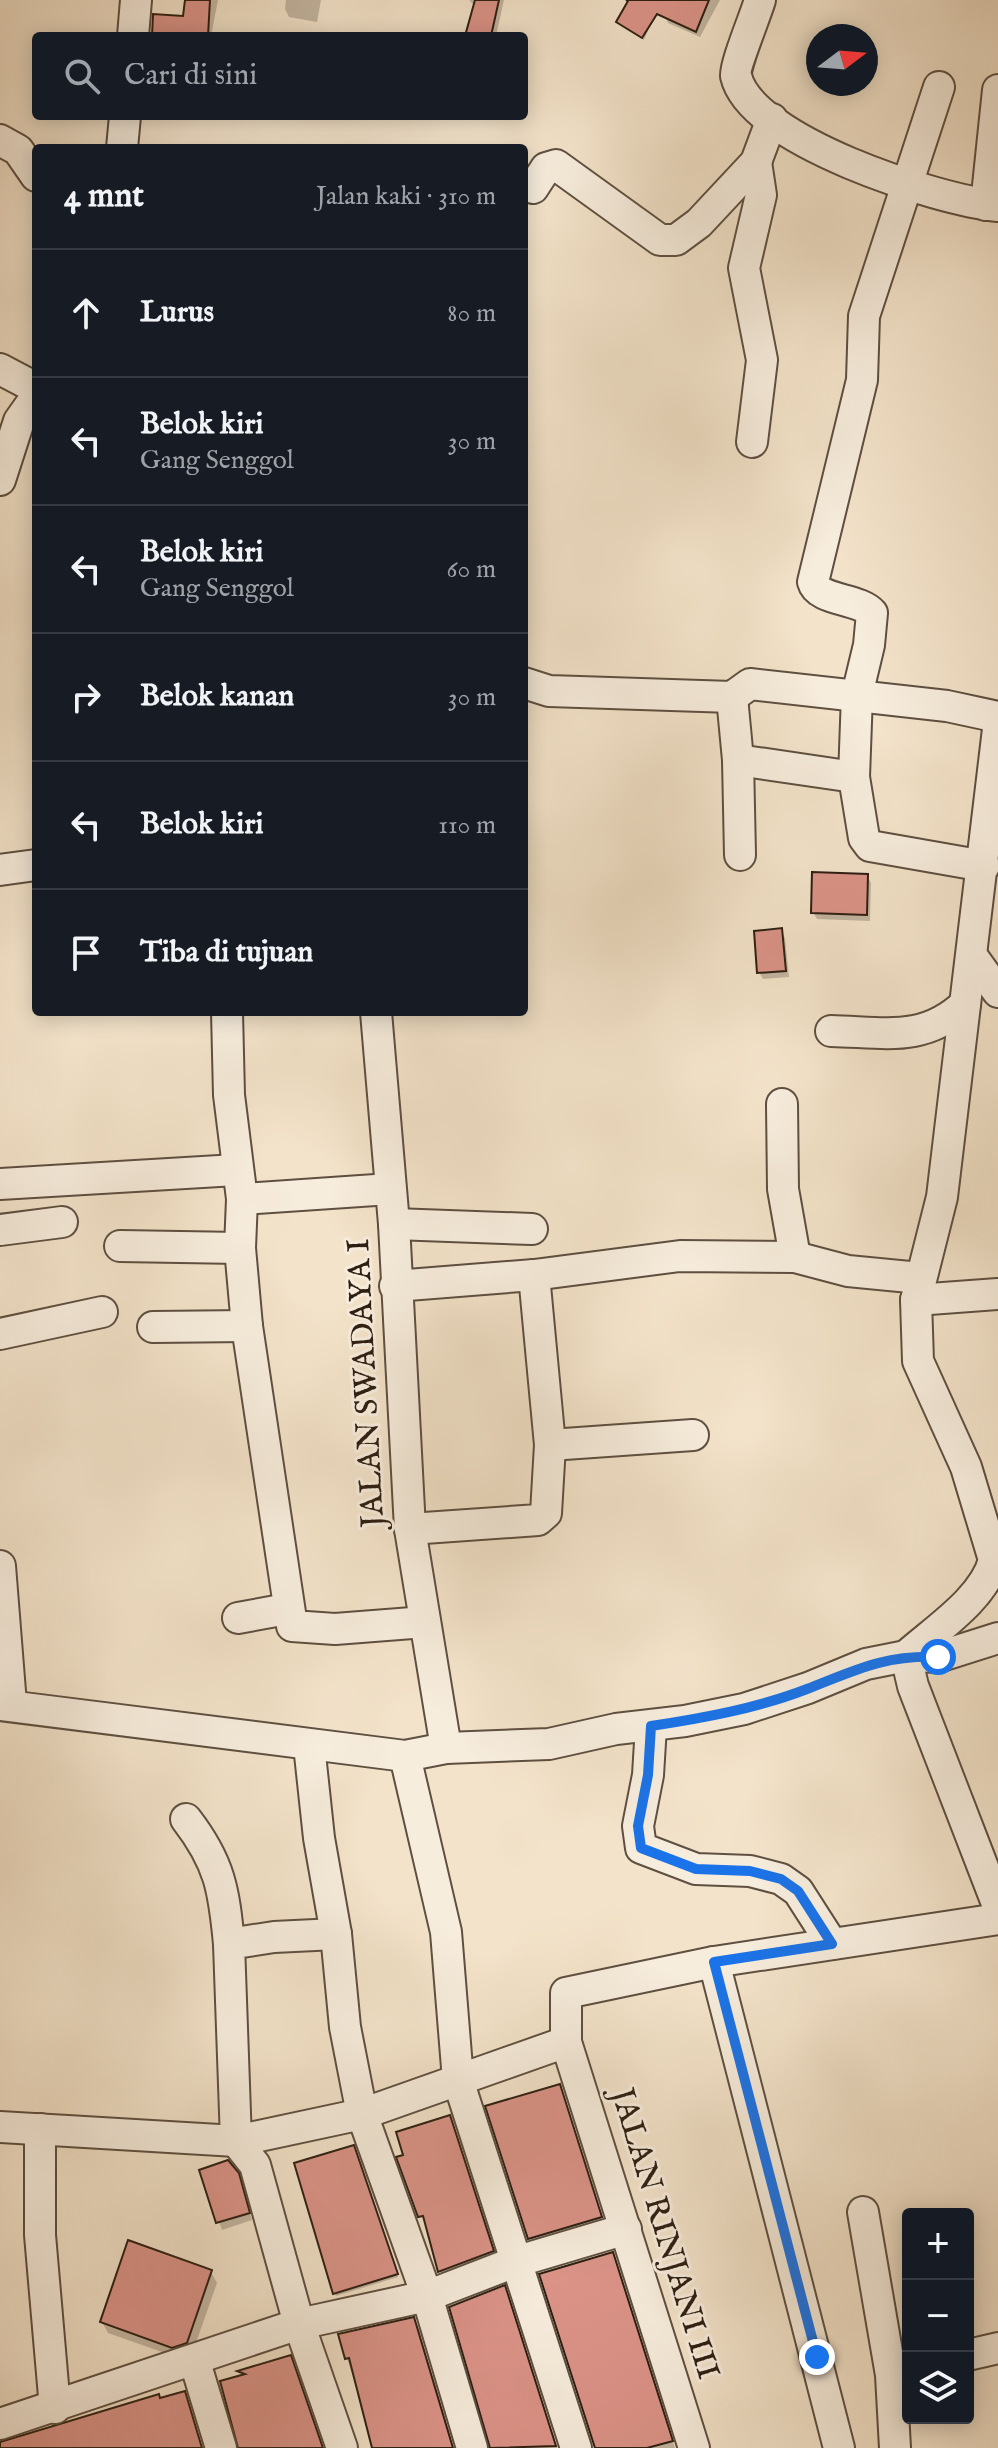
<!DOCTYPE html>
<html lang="id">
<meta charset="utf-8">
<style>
body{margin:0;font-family:"IM FELL English",serif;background:#20242c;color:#f1f3f6}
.controls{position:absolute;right:24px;bottom:24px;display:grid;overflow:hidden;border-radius:8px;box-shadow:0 4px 20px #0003}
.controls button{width:72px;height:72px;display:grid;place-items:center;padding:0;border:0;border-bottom:2px solid #363941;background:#171b24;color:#f1f3f6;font:40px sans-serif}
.compass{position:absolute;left:806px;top:24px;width:72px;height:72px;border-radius:50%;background:#171b24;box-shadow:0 4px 20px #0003;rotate:74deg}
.stop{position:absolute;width:24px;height:24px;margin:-18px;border:6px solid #1a73e8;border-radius:50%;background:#fff}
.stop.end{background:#1a73e8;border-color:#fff;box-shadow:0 2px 8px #0008}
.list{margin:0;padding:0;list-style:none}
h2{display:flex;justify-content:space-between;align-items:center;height:104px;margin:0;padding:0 32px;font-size:34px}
h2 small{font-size:26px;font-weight:400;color:#9ea1a6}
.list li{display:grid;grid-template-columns:52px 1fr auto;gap:24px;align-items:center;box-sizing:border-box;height:128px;padding:0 32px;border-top:2px solid #363941}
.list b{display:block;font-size:30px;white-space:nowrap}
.list p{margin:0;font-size:26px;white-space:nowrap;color:#9ea1a6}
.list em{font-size:26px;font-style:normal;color:#9ea1a6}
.icon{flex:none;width:44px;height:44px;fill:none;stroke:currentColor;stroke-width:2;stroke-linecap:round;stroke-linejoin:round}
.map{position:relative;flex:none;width:998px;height:2448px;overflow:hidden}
.search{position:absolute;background:#171b24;box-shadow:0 4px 20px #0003;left:32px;top:32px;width:496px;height:88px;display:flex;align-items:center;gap:20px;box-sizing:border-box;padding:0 28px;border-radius:8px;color:#9ea1a6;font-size:30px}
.panel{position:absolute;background:#171b24;box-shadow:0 4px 20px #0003;left:32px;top:144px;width:496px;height:872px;border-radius:8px}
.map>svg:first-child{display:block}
.shadow{fill:#0003}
.building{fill:#db9388;stroke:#2d1e12;stroke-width:2}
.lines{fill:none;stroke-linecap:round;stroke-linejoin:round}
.minor-casing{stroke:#5e4f40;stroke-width:34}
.minor{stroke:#f7eddd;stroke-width:30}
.route{stroke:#1a73e8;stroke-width:10}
.labels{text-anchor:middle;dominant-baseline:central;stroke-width:6;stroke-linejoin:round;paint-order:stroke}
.street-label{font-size:32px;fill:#2d1e12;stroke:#f7eddd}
</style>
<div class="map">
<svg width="998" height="2448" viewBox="0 0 998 2448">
<rect width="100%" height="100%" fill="#f3e3ca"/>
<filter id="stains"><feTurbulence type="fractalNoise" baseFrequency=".0025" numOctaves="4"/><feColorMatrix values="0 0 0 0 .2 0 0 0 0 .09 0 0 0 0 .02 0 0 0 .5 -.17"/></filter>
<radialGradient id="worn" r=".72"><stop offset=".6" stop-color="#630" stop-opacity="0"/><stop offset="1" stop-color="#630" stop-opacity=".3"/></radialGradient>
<g class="shadow">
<path d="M187,0h31l-7,36h-57l31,-18z"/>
<path d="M286,0h35l-4,22 -28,-5 -4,-8z"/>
<path d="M469,0h35l-8,36h-29l8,-30z"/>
<path d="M673,0h47l-20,37 -32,-14 -3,-7z"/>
<path d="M652,21l-8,19 -26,-18z"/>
<path d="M867,876l4,7 -1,38 -53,-2 -4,-7z"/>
<path d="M781,931l4,7 4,39 -26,2 -4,-7z"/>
<path d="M561,2089l41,131 -71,21 -43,-134z"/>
<path d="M451,2120l43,134 -53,20 -16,-56 -5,-2z"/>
<path d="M355,2150l43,127 -62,19 -1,-3z"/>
<path d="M202,2171l35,3 15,46 -30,10z"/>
<path d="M612,2254l4,7 59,187h-80z"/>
<path d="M211,2272l6,11 -25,71 -13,4 -71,-25 -6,-11z"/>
<path d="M508,2295l49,153h-66z"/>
<path d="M414,2319l4,7 36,122h-79l-28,-90z"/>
</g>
<g class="building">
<path d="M185,0h25l-2,36h-56l1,-22 30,2z"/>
<path d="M475,0h24l-8,36h-26z"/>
<path d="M626,0h83l-13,32 -39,-18 -15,24 -26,-16 12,-21z"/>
<path d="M812,872l56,2 -1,41 -56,-2z"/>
<path d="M782,928l4,43 -29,2 -3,-42z"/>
<path d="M560,2084l42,133 -74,22 -43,-133z"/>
<path d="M450,2115l44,136 -56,21 -15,-56 -5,1 -22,-60 7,-2 -7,-23z"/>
<path d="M354,2145l44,129 -65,20 -39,-131z"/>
<path d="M228,2160l11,13 11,40 -34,10 -17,-53z"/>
<path d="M128,2240l84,30 -25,73 -15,5 -72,-26z"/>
<path d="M613,2252l60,189 -26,7h-52l-56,-174z"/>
<path d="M505,2285l51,161 -66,2 -41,-141z"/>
<path d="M414,2317l39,131h-81l-23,-90 -4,1 -7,-25z"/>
<path d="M291,2355l32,93h-85l-18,-67 25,-7 -8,-3z"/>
<path d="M185,2391l17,57h-202v-6l159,-48 1,4z"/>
</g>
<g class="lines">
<g class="minor-casing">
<g id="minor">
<path d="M760,0c-4,14 -26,67 -24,76 15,65 201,124 262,130"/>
<path d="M133,36l3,-36"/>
<path d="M0,140l18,10 18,26"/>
<path d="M122,148l3,-32"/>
<path d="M533,188l13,-20 10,-3 104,75h16l23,-17 57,-61 16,-43"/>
<path d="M986,205l12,-115"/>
<path d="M0,369l36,19"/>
<path d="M752,442l10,-82 -18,-92 17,-73 -5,-33"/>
<path d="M0,480l19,-59 17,-24"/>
<path d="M524,683l25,8 183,6 18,-13 197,22 51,11"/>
<path d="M732,697l6,63 116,17 10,61 6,8 114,20"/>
<path d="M738,760l2,95"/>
<path d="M854,777l3,-82 12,-50 3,-32c-13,-15 -54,-12 -59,-31l49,-202 2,-64 75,-229"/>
<path d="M0,870l36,-5"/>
<path d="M972,956l26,36"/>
<path d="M227,1012l2,83 13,104 -2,49 7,78 45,300 43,3 90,-7"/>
<path d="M376,1012l18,212 16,305 36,219"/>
<path d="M831,1031c53,1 93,12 134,-27"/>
<path d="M782,1104l1,85 12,68"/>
<path d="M0,1184l236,-14"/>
<path d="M242,1199l148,-10"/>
<path d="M394,1224l138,5"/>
<path d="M0,1230l62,-8"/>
<path d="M120,1246l120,2"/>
<path d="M395,1286l139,-11 146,-19 115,1 53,14 72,7"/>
<path d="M916,1300l82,-6"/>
<path d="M153,1327l94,-1"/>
<path d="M0,1334l102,-22"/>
<path d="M550,1445l143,-10"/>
<path d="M410,1529l128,-9 8,-7 4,-68 -16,-170"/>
<path d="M0,1566l11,138"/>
<path d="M238,1618l49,-9"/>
<path d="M906,1656c29,-26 78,-57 88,-96l-28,-93 -48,-106 -2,-61 26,-103 56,-468"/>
<path d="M906,1656l7,30 85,220"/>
<path d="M0,1705l405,51 41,-8 103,-4 67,-15 69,-8 59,-12 64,-21 58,-24 40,-8 32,1 60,-19"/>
<path d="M651,1726l-3,49 -10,51 3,22 55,21 54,2 31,8 17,12 34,53"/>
<path d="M309,1745l10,93 17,96 9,93 17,87 65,182 45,152"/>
<path d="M405,1756l41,176 12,148 118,368"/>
<path d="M186,1819c34,44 38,71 43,125"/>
<path d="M714,1962l125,486"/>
<path d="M0,2127l236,14 126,-27 204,-72"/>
<path d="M40,2129v106l15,173"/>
<path d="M236,2141l19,24 44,159 43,124"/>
<path d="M236,2141l-7,-197 45,-7 62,-3"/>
<path d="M863,2212l28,163 4,73"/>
<path d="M968,2355l30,-7"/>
<path d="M195,2362l26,86"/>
<path d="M0,2424l299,-100 128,-28 88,-34 111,-33"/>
<path d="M694,2448l-128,-406v-49l148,-31 284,-43"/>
</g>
</g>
<use href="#minor" class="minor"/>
</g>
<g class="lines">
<path class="route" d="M817,2357l-103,-395 118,-18 -34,-53 -17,-12 -31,-8 -54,-2 -55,-21 -3,-22 10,-51 3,-49c53,-8 107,-18 156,-37 49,-19 77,-34 131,-32"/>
</g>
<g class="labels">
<g class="street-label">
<text transform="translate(367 1383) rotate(-93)">JALAN SWADAYA I</text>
<text transform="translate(664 2234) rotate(73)">JALAN RINJANI III</text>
</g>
</g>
<rect width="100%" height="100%" filter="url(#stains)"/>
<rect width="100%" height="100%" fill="url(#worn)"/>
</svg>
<div class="controls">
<button>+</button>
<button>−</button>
<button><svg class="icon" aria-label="layers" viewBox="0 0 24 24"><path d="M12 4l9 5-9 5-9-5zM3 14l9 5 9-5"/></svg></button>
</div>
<svg class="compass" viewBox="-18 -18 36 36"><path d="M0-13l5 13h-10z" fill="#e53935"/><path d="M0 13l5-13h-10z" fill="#9ea1a6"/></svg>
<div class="stop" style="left:938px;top:1657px"></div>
<div class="stop end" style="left:817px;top:2357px"></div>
<div class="search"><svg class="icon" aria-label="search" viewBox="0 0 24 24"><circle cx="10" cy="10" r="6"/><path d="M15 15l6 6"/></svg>Cari di sini</div>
<section class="panel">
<h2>4 mnt<small>Jalan kaki · 310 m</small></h2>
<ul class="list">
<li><svg class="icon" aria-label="ahead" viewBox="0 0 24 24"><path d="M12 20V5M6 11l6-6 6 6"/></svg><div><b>Lurus</b></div><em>80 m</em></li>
<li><svg class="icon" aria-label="left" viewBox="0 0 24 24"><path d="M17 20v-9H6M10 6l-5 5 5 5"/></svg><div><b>Belok kiri</b><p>Gang Senggol</p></div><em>30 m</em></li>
<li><svg class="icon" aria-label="left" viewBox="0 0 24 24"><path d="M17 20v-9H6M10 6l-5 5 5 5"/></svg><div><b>Belok kiri</b><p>Gang Senggol</p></div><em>60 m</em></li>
<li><svg class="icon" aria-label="right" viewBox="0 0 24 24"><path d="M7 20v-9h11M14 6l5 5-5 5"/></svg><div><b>Belok kanan</b></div><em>30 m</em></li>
<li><svg class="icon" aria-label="left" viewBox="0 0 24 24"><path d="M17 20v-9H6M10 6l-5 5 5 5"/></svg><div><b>Belok kiri</b></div><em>110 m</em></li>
<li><svg class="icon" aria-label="arrive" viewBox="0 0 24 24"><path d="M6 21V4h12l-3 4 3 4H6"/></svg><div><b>Tiba di tujuan</b></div></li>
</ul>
</section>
</div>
